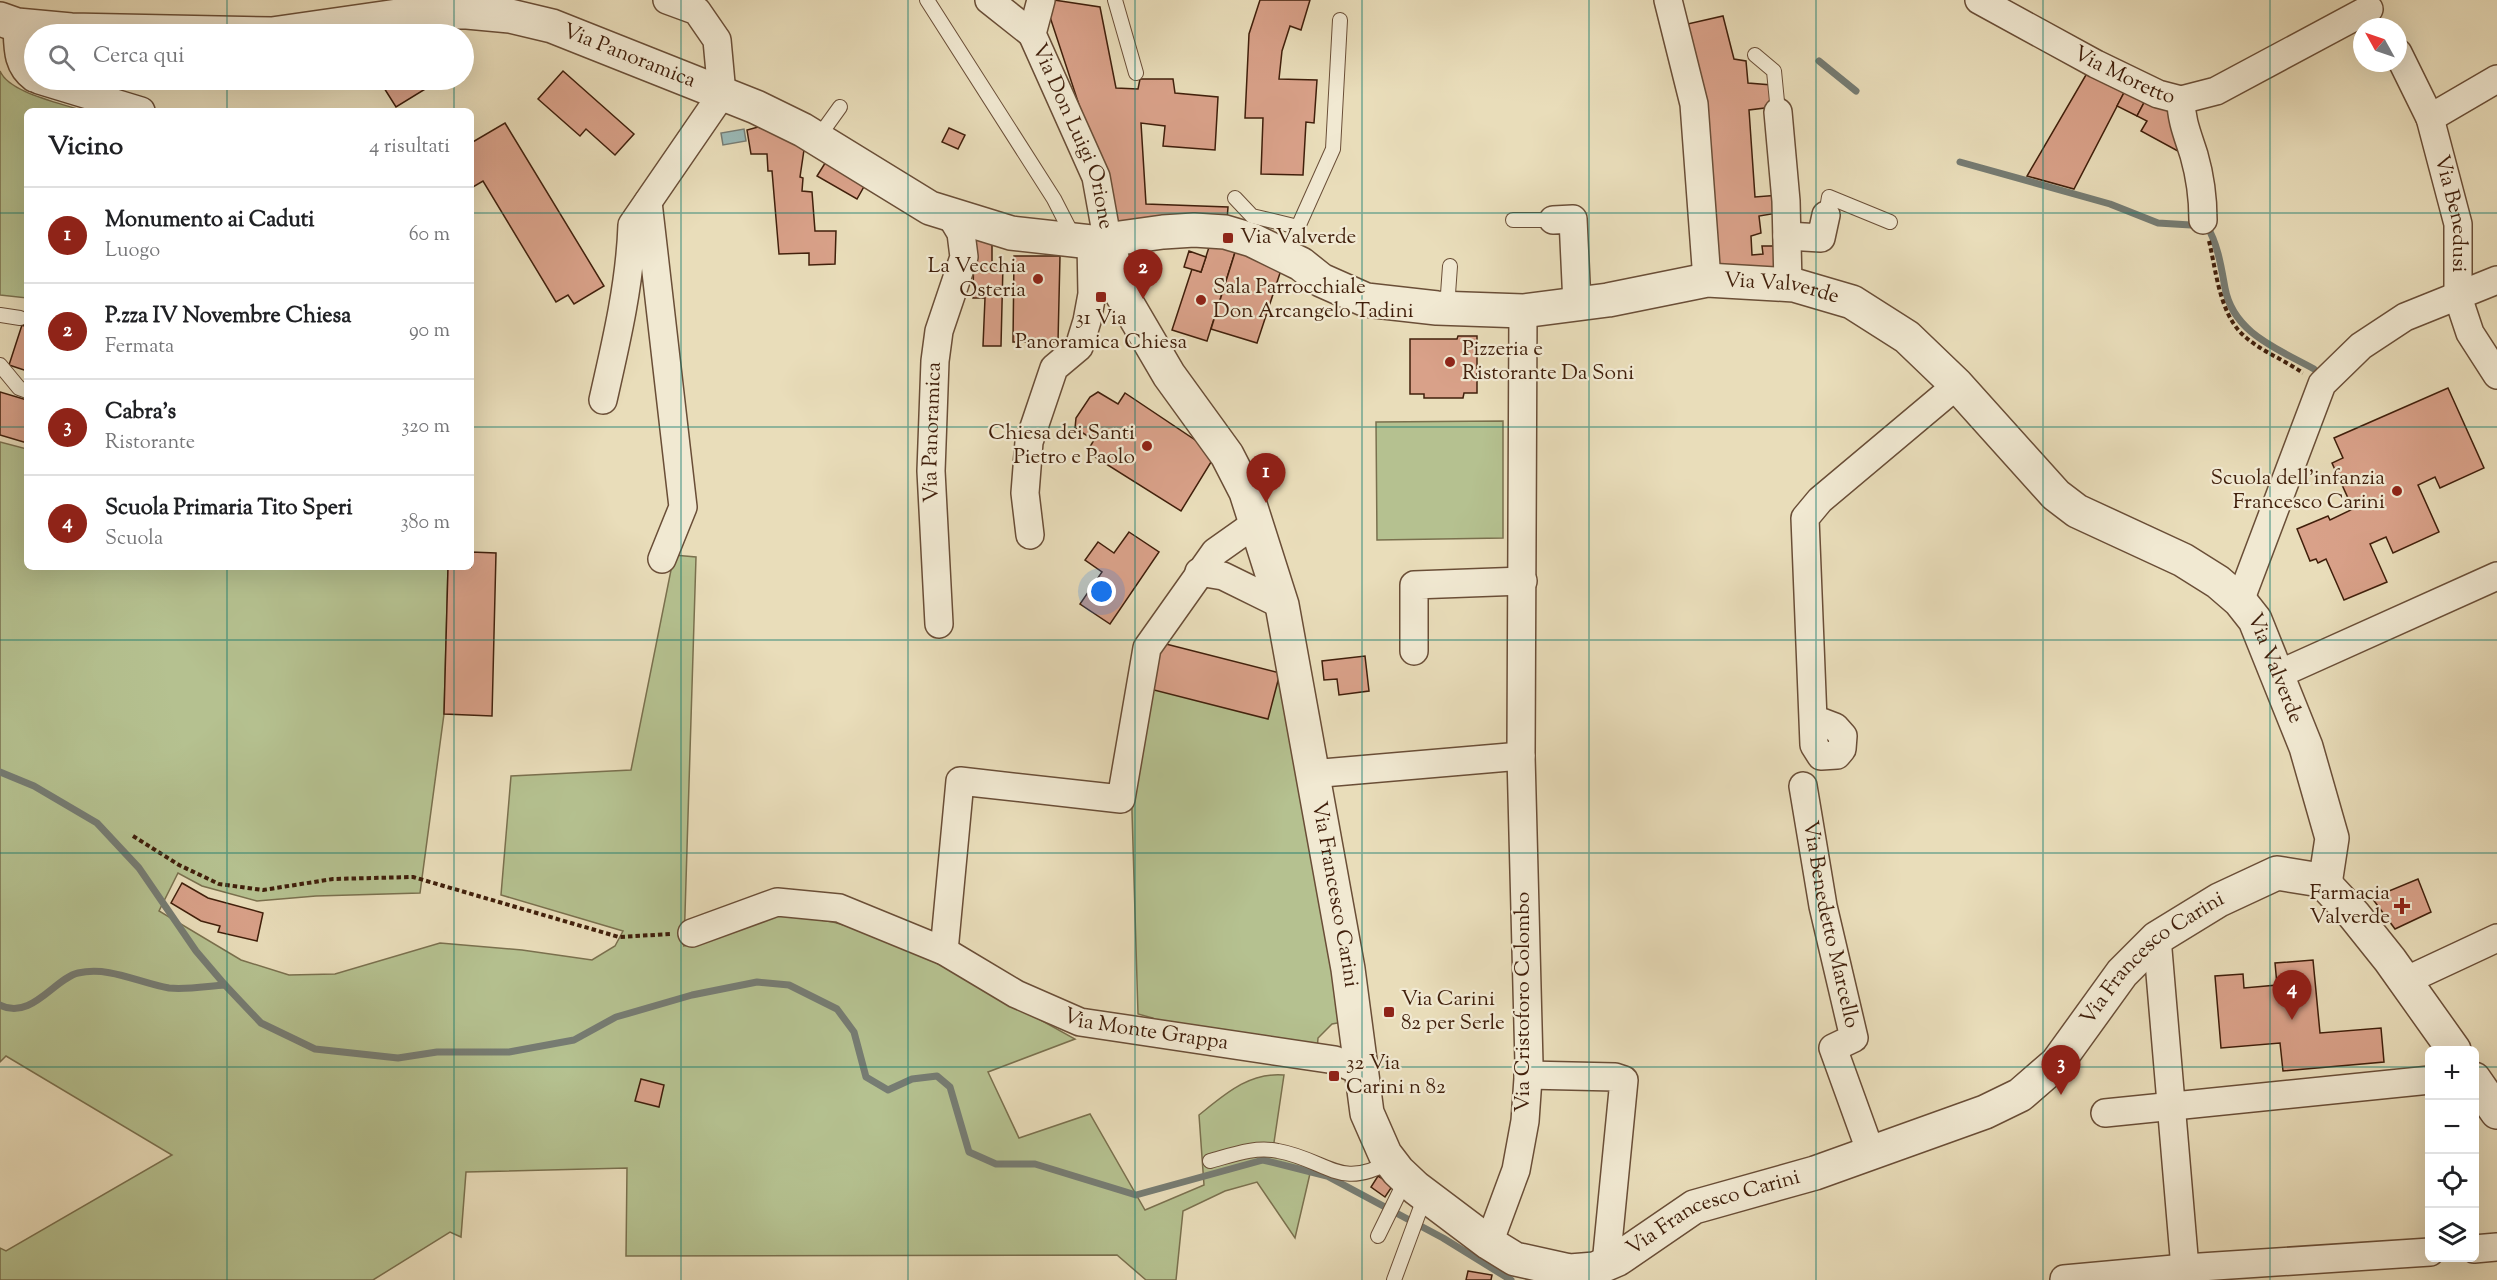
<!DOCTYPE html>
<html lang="it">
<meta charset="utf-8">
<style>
body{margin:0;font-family:"Sorts Mill Goudy",serif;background:#f6f6f6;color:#202124}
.controls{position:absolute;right:18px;bottom:18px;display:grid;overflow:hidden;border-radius:9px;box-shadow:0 6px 24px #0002}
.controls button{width:54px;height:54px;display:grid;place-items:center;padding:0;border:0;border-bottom:2px solid #e0e0e0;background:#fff;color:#202124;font:30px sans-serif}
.compass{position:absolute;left:2353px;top:18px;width:54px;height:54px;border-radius:50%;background:#fff;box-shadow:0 6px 24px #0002;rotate:310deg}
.you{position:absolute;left:1102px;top:592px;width:21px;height:21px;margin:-15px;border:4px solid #fff;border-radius:50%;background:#1a73e8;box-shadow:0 0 0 9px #1a73e833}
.badge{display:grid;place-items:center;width:39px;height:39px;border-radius:50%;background:#8f2418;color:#fff;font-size:20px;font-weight:700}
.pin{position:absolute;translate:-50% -50px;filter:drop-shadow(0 2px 3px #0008)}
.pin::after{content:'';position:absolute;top:32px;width:21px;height:18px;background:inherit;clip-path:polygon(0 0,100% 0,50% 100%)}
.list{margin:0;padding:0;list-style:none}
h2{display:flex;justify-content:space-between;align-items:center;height:78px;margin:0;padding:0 24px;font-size:26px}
h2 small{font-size:20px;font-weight:400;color:#757577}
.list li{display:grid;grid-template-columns:39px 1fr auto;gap:18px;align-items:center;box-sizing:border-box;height:96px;padding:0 24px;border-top:2px solid #e0e0e0}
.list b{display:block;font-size:22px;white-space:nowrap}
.list p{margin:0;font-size:20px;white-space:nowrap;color:#757577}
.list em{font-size:20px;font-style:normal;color:#757577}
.icon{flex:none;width:33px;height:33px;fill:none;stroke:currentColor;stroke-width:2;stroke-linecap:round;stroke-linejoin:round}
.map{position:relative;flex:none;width:2497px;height:1280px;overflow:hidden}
.search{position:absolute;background:#fff;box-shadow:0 6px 24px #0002;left:24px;top:24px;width:450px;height:66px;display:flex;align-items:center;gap:15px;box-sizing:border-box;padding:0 21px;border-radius:33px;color:#757577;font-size:22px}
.panel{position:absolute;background:#fff;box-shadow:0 6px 24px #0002;left:24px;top:108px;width:450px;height:462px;border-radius:9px}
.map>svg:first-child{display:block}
.green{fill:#b5c190;stroke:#7a704e;stroke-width:1.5}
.water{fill:#9abab8;stroke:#767c73;stroke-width:1.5}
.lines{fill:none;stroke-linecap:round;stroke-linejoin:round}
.stream{stroke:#767c73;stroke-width:7}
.building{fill:#d9a189;stroke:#401f0b;stroke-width:1.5}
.service-casing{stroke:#6a4e37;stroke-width:16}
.minor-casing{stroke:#6a4e37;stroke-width:30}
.tertiary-casing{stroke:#6a4e37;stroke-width:36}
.path{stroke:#401f0b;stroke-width:4;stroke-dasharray:4.5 3;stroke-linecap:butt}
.service{stroke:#f1e9d2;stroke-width:14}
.minor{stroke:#f1e9d2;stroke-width:27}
.tertiary{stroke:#f1e9d2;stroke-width:33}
.grid{fill:none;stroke:#0f766e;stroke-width:1.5;stroke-opacity:0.55}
.poi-dot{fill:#8f2418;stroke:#f1e9d2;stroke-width:2}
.labels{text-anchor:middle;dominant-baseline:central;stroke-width:4.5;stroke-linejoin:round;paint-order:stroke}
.street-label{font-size:21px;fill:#401f0b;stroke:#f1e9d2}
.poi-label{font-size:21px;fill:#401f0b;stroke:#f1e9d2;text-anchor:start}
</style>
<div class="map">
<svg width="2497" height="1280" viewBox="0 0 2497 1280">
<rect width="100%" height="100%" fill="#e9ddba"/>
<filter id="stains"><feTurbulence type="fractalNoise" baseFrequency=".00333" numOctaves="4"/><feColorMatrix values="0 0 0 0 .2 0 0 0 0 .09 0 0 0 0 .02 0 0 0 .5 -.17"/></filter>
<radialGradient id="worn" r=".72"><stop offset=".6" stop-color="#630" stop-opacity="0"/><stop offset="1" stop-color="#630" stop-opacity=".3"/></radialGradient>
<g class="green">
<path d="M0,71c9,22 61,32 83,40h-56v187l-27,-3z"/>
<path d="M1503,421v117l-126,2 -1,-118z"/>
<path d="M0,442l27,7v118h421l-4,147 -24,179 -104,3 -59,5 -55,-15 -24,-13 -19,38 82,49 48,15 46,-1 105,-31 82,7 70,10 23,-14 8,-15 -122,-36 10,-119 120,-6 43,-215 22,2 -12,389 94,-33 55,9 61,17 181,100 -87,33 31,66 71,-24 55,96 59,-25 -5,-70c26,-21 50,-43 85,-40l-12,81 40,9 -17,73 -38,-56 -32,9 -42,20 -7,69h-30l-29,-25 -491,1 1,-88 -161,4 -5,65 -11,-5 -77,48h-373v-32l6,3 166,-96 -166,-99 -6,6z"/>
<path d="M1286,675l57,347 -11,2 -14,14 -1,13 -162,-26 -2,-7 -15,-4 -7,-236 19,-89z"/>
</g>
<path class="water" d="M744,129l2,12 -23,4 -2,-12z"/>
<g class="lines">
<g class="stream">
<path d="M1819,61l37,30"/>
<path d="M1960,162l150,42 48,19 49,3c11,19 14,40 18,62 8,45 53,61 89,81"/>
<path d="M0,772l34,14 63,37 42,45 57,83 29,34"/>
<path d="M0,1005c31,16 55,-27 78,-32 32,-7 61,10 91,15 18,2 39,-2 56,-3l36,38 54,26 83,9 39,-6h72l65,-12 42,-23 76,-22 65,-13 32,3 48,24 17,23 12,45 22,13 24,-11 25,-3 13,11 19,65 27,12h39l101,31 127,-35 64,16 116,62 68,42"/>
</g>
</g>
<g class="building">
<path d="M1054,0l46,7 16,81 22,1 2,-10h33l2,14 43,4 -3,53 -52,-4 2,-20 -24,-3 5,81 82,3 -1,13 -109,3 -68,-206z"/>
<path d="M1260,0h50l-9,30 -11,-4 -8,25 -3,28 38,1 -3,43 -8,-1 -3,53 -42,-1 2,-56h-18l4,-84z"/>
<path d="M1723,16l11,43 12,2 2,22 24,2 1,22 -24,3 6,87 26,-2 2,17 -24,4 2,17 -10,3 1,19 11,-1 -1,-8h18v30l-68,-2 -29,-249z"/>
<path d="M2090,68l37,19 -53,102 -47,-13z"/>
<path d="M563,71l71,63 -19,21 -29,-26 -6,7 -42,-37z"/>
<path d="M379,80h61l-44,27z"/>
<path d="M2127,87l20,10 -10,19 -20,-10z"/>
<path d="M2147,97l29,15 11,44 -46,-25 6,-10 -10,-5z"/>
<path d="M505,123l99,163 -30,18 -6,-9 -12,7 -73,-121 -10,6 -2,-3v-41z"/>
<path d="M758,127l47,16 -5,34 3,1 -1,13 10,1 3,39h21l-1,33 -26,1v-12l-30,1 -7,-83h-4l-1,-17h-16l-4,-24z"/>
<path d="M949,128l16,7 -7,14 -16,-7z"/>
<path d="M827,160l39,23 -9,16 -40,-23z"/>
<path d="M1212,238l25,8 -30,95 -35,-11 20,-61 9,3z"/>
<path d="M974,239h18v25h11l-2,82h-18l2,-48h-12z"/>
<path d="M1237,246l47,15 -27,82 -46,-14z"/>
<path d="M1189,251l17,6 -5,15 -17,-5z"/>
<path d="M1014,256h46l-2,86h-45z"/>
<path d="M22,325l5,2v44l-18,-6z"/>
<path d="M1458,336h19v57h-13l-1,5h-39v-4h-14v-55h47z"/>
<path d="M2448,388l36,80 -44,20 -5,-11 -17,8 21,47 -46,21 -7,-16 -16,7 17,38 -43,18 -18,-41 -8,4 -2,-4 -6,2 -13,-32 31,-13 2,4 23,-11 -21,-46 11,-5 -9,-20z"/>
<path d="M0,392l27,8v43l-27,-8z"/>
<path d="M1098,392l20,12 7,-11 91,61 -35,57 -94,-59 7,-12 -19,-12 1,-10 14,-21z"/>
<path d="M1129,532l30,20 -49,72 -30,-20 22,-32 -17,-12 13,-18 16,11z"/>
<path d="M471,552l25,1 -4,163 -48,-2 4,-147h23z"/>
<path d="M1162,643l118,30 -12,46 -118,-30z"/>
<path d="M1365,656l4,35 -30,4 -2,-16 -13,1 -2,-19z"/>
<path d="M2418,879l13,33 -36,17 -23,-31z"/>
<path d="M182,883l26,15 55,15 -6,28 -39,-9 2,-6 -19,-5 -30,-18z"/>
<path d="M2313,960l7,73 61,-5 3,34 -101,9 -3,-28 -59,5 -6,-72 28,-2 1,14 33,-3 -2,-22z"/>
<path d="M641,1079l23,6 -5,22 -24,-6z"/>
<path d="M1378,1176l15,9 -8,12 -14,-10z"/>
<path d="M1468,1271l24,4 -1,5h-25z"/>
</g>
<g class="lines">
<g class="service-casing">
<g id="service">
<path d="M927,0l127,199 20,39"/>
<path d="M1115,0l21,73"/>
<path d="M1755,55l19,16 4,41"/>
<path d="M817,139l23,-32"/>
<path d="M1235,198l17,18 46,11"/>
<path d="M1826,215l3,-18 61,25"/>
<path d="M1513,220h40"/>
<path d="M1285,256l48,-107 7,-129"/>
<path d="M1447,308l3,-42"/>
<path d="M0,315l20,3"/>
<path d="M0,365l19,23 8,3"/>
<path d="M1210,1161c22,-6 45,-15 68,-10 50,9 61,40 113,10"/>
<path d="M1378,1236l28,-57"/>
<path d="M1394,1280l31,-84"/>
</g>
</g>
<g class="minor-casing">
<g id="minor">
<path d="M989,0l43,34"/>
<path id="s1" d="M1041,0l-9,34 64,143 11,61"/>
<path d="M1668,0l26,104 13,176"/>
<path id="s2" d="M1979,0l117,64 62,30 23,6 35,-9 153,-82"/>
<path d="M17,25c1,21 -1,40 17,53"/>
<path id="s3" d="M2398,53l32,65 28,106v73l12,36 27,42"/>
<path d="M39,80l102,31"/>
<path d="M2181,100c0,20 7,36 13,55 6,21 9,43 9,65"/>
<path d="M1778,112l8,89 2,83"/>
<path d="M2430,118l67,-39"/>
<path d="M648,202l35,305 -21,52"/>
<path d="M1553,220l20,-1 4,85"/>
<path d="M1787,236l34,2 5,-23"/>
<path d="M603,400c13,-57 27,-116 29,-175l90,-131 -5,-54 -20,-29 -30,-11"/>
<path d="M1030,535l-5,-42 4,-51 25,-74 25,-21 8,-26 5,-27 -1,-52"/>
<path d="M1199,572l24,4 59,29"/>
<path d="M2240,601l82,-217 39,-38 44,-29 92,-37"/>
<path id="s4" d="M939,624l-8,-153 4,-110 4,-30 25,-74 -3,-24 -12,-20"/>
<path d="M1414,651v-66l109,-4"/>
<path d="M2279,674l218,-98"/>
<path d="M1814,719l21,8 8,9 -1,13 -5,6 -16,1 -7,-11 -9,-227 15,-18 137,-115"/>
<path d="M1311,774l210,-18"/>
<path id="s5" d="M1803,786l20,120 31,132 -21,10 38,105"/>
<path id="s6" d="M692,933l85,-31 62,6 105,43 72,43 64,28 255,38 25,11"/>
<path d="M2157,938l28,330"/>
<path d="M944,951l16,-170 161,18 26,-151 68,-96 41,-29"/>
<path d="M2405,981l92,-43"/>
<path d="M1528,1075l87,2 9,3 -18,184"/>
<path d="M2105,1113l325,-33"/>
<path d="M1489,1243l27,-73 9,-49 4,-57 -8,-308 2,-445"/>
<path d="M2474,1249l23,-2"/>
<path d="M2064,1279l121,-11 245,-16"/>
</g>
</g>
<g class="tertiary-casing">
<g id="tertiary">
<path id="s7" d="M0,19l17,6 54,5 201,4 154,-22h41l43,4 42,10 204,81 47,23 127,78 81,25 80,9 72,-10 31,-2 31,2 27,8 49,24 20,16 45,20 71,8 86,3 85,-11 99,-20 87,5 58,17 55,35 50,48 99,110 21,16 106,49 35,22 22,19 15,19 51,127 26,91 -7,46"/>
<path id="s8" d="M1107,238l14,55 48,82 58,80 19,37 36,113 66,364 19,144 18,41 13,17 18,17 73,55 26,16 55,12 25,-2 23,-10 76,-52 121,-34 170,-61 35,-17 37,-32 65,-90 35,-35 62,-38 58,-27 37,6 11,5 29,31 36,45 64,90"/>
<path d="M2474,1079l23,33"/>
</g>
</g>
<g class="path">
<path d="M2209,241c7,29 10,69 32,92 17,17 42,26 62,40"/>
<path d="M133,836l46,29 40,19 44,6 70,-11 80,-2 206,60 51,-3"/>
</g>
<use href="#service" class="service"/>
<use href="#minor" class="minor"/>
<use href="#tertiary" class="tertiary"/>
</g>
<path class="grid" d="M227,0v34M454,0v34M681,0v1280M908,0v1280M1135,0v1280M1362,0v1280M1589,0v1280M1816,0v1280M2043,0v1280M2270,0v1280M227,80v31M454,80v31M0,213h27M471,213h2026M0,427h27M471,427h2026M227,567v713M454,567v713M0,640h2497M0,853h2497M0,1067h2430M2474,1067h23"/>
<g class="poi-dot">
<rect x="1222" y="232" width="12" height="12" rx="3"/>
<circle cx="1038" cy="279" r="6"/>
<rect x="1095" y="291" width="12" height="12" rx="3"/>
<circle cx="1201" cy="300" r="6"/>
<circle cx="1450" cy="362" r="6"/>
<circle cx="1147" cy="446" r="6"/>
<circle cx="2397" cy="491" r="6"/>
<path d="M2399 897h6v6h6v6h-6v6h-6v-6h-6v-6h6z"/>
<rect x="1383" y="1006" width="12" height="12" rx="3"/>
<rect x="1328" y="1070" width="12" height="12" rx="3"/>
</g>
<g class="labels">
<g class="street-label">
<text stroke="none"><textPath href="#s7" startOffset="639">Via Panoramica</textPath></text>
<text stroke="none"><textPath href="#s2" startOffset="164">Via Moretto</textPath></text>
<text stroke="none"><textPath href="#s1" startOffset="146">Via Don Luigi Orione</textPath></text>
<text stroke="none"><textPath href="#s3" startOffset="171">Via Benedusi</textPath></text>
<text stroke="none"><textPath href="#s7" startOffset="1854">Via Valverde</textPath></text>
<text stroke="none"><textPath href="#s4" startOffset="192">Via Panoramica</textPath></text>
<text stroke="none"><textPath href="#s7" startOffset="2499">Via Valverde</textPath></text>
<text stroke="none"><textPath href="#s8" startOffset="705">Via Francesco Carini</textPath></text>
<text stroke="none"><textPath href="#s5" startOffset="141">Via Benedetto Marcello</textPath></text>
<text stroke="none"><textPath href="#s8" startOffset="1875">Via Francesco Carini</textPath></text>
<text transform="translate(1524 1002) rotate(-90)">Via Cristoforo Colombo</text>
<text stroke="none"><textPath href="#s6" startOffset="486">Via Monte Grappa</textPath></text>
<text stroke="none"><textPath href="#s8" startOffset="1353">Via Francesco Carini</textPath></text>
</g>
<g class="poi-label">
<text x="1240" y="238">Via Valverde</text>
<text x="1026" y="267" text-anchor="end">La Vecchia<tspan x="1026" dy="24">Osteria</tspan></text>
<text x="1213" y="288">Sala Parrocchiale<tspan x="1213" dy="24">Don Arcangelo Tadini</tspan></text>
<text x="1101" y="319" text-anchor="middle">31 Via<tspan x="1101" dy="24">Panoramica Chiesa</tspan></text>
<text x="1462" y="350">Pizzeria e<tspan x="1462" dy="24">Ristorante Da Soni</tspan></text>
<text x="1135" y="434" text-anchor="end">Chiesa dei Santi<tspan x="1135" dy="24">Pietro e Paolo</tspan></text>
<text x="2385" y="479" text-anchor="end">Scuola dell'infanzia<tspan x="2385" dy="24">Francesco Carini</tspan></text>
<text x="2390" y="894" text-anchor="end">Farmacia<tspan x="2390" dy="24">Valverde</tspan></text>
<text x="1401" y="1000">Via Carini<tspan x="1401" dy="24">82 per Serle</tspan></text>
<text x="1346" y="1064">32 Via<tspan x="1346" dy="24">Carini n 82</tspan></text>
</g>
</g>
<rect width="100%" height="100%" filter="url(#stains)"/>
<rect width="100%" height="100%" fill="url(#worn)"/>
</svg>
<div class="controls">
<button>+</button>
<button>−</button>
<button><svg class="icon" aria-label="locate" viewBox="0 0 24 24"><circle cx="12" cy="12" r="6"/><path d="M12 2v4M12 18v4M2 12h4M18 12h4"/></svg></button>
<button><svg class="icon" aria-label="layers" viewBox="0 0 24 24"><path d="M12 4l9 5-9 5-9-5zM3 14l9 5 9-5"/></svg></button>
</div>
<svg class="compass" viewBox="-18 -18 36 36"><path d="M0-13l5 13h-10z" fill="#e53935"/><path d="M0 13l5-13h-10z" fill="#757577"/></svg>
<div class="you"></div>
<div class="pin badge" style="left:1266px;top:503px">1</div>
<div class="pin badge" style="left:1143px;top:299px">2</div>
<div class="pin badge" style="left:2061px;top:1095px">3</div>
<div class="pin badge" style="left:2292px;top:1020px">4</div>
<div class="search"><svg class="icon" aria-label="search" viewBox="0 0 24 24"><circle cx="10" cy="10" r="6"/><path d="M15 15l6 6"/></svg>Cerca qui</div>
<section class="panel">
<h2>Vicino<small>4 risultati</small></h2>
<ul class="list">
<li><span class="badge">1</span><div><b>Monumento ai Caduti</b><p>Luogo</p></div><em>60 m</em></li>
<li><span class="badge">2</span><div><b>P.zza IV Novembre Chiesa</b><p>Fermata</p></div><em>90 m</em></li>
<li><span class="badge">3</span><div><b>Cabra's</b><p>Ristorante</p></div><em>320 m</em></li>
<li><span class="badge">4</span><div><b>Scuola Primaria Tito Speri</b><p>Scuola</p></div><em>380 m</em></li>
</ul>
</section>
</div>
